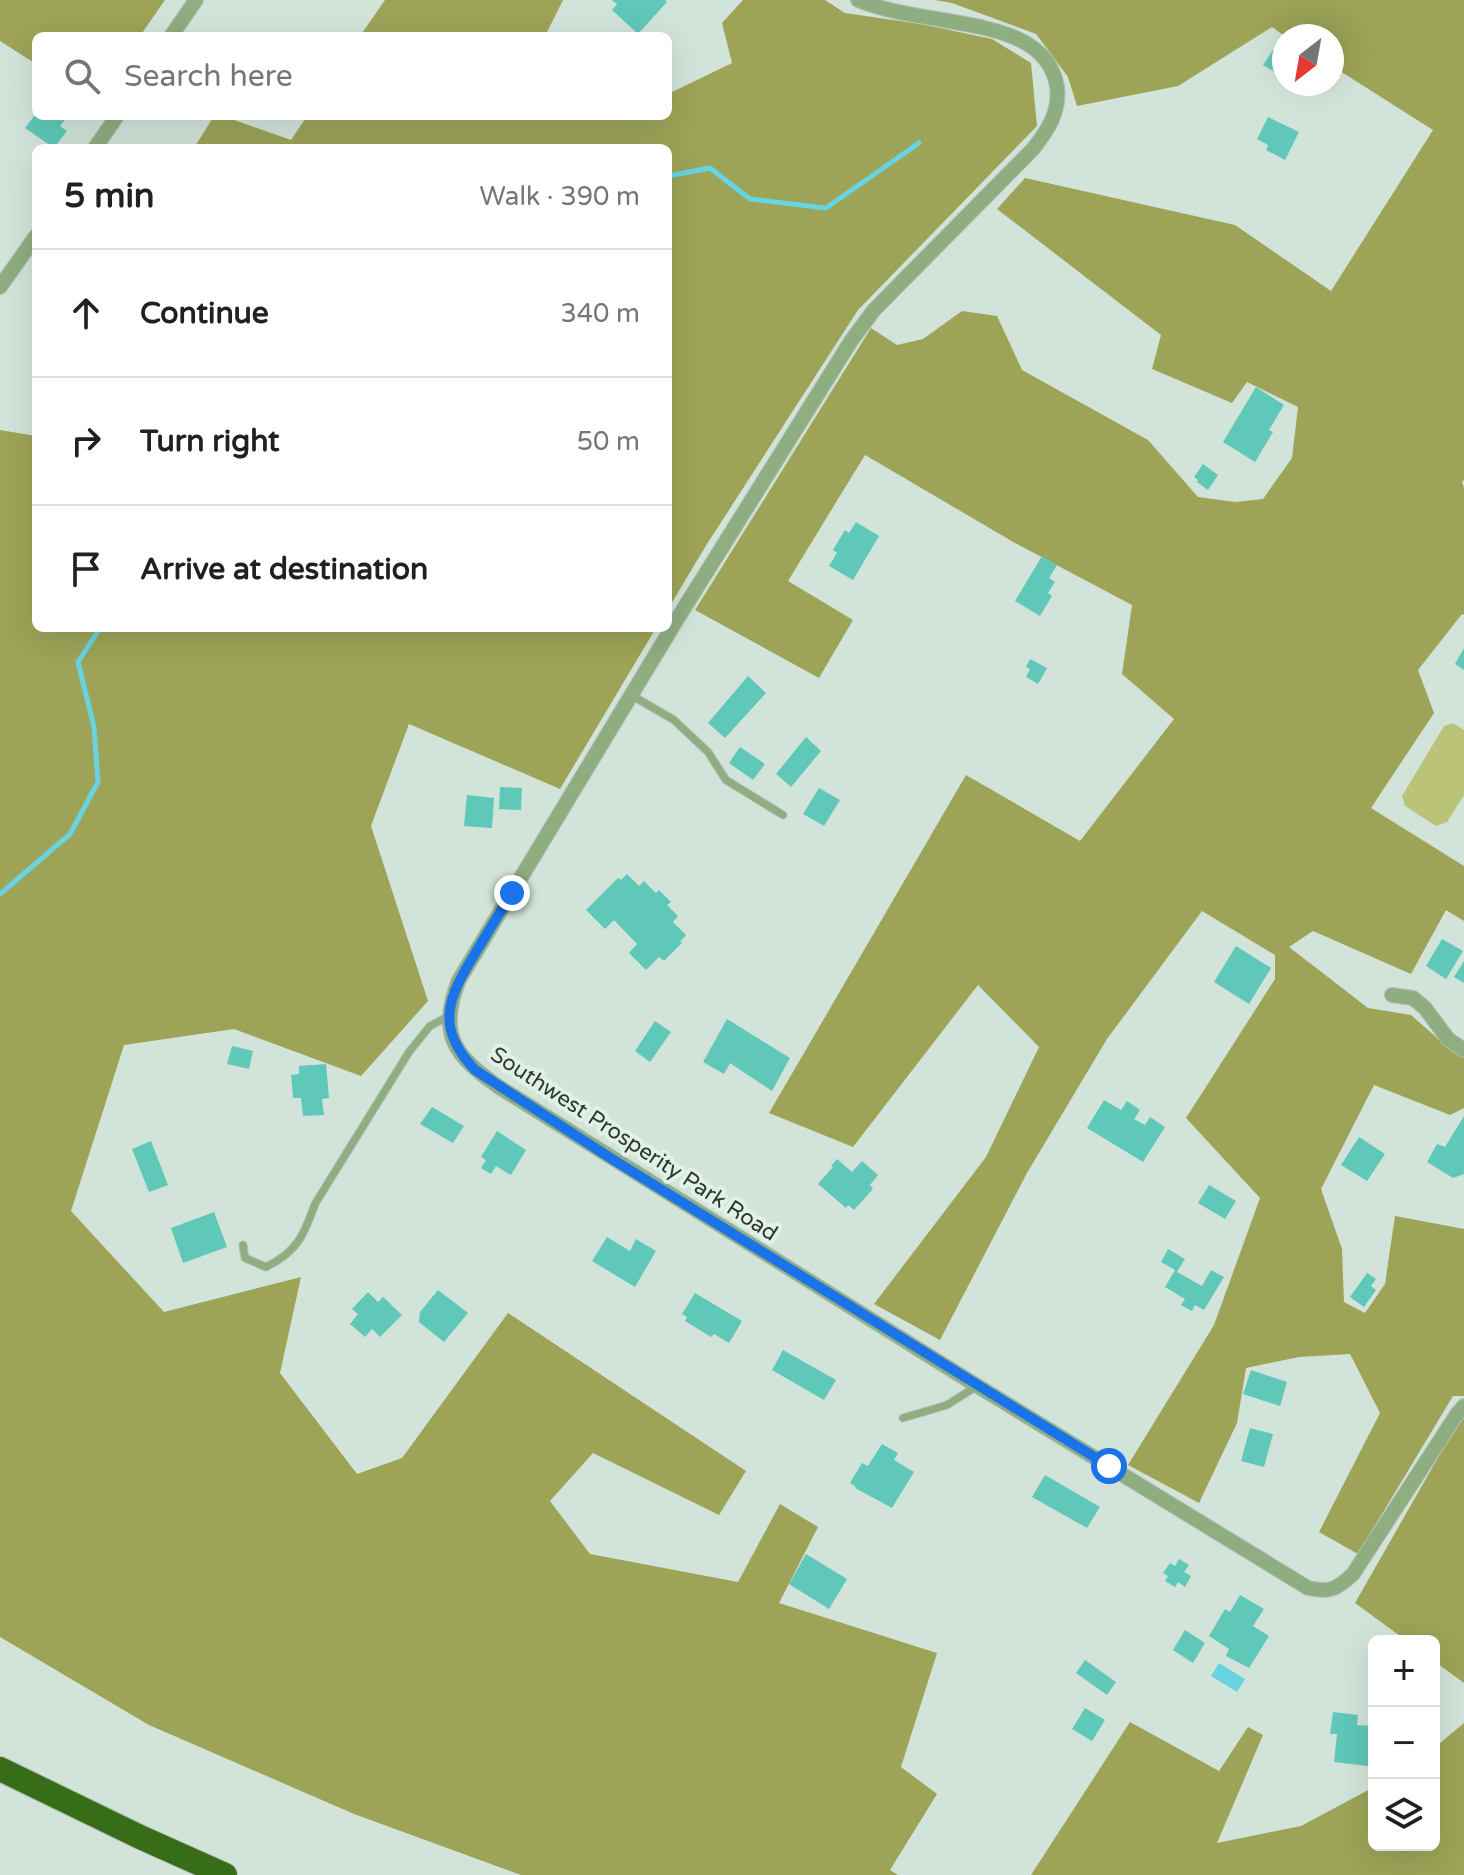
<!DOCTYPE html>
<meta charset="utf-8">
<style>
body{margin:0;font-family:"Varela Round",sans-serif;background:#f6f6f6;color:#202124}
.controls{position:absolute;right:24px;bottom:24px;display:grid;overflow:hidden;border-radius:12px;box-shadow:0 8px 32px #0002}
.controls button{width:72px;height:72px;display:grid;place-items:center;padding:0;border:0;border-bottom:2px solid #e0e0e0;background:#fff;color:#202124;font:40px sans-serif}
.compass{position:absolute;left:1272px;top:24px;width:72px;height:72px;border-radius:50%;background:#fff;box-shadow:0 8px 32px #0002;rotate:211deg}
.stop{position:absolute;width:24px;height:24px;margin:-18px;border:6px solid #1a73e8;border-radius:50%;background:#fff}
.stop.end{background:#1a73e8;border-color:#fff;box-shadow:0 2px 8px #0008}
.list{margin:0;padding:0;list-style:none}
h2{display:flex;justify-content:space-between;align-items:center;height:104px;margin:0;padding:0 32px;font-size:34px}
h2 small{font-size:26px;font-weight:400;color:#757577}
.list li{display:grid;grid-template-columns:52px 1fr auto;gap:24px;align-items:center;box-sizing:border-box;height:128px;padding:0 32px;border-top:2px solid #e0e0e0}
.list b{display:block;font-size:30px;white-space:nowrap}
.list em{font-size:26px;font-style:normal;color:#757577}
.icon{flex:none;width:44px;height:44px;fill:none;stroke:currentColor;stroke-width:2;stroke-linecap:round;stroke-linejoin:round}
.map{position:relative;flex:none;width:1464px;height:1875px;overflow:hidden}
.search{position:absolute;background:#fff;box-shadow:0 8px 32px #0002;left:32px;top:32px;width:640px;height:88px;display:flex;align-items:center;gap:20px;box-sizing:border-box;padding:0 28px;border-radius:12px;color:#757577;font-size:30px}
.panel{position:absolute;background:#fff;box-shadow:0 8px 32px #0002;left:32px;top:144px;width:640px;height:488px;border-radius:12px}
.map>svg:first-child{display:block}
.green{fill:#bbc379}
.forest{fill:#9da458}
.water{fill:#68d4e1}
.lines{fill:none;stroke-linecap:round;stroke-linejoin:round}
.stream{stroke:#68d4e1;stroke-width:5}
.building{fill:#5fc8b8}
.lane-casing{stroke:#b2c1b8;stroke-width:9}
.street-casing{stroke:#b2c1b8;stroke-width:16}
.highway-casing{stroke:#b2c1b8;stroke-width:26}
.lane{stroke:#8ead80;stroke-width:7}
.street{stroke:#8ead80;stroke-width:14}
.highway{stroke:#386d18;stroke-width:24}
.route{stroke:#1a73e8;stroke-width:10}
.labels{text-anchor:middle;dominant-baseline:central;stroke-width:8;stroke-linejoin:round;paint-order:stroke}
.street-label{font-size:22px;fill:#303632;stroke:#e0f1e7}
</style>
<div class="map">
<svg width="1464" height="1875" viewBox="0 0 1464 1875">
<rect width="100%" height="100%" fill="#d2e4d9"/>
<path class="green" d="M1453,723l11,7v65l-17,27 -11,4 -31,-20 -3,-10 42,-70z"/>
<g class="forest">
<path d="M0,0h165l-25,36h-104v28l-36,-23z"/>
<path d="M385,0h178l-18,36h-185z"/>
<path d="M743,0h82l20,13 76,11 71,15 39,24 6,63 -179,184 -151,234 -39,65v-461h-474l20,-32h9l68,24 16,-24h361v-22l64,-31 -10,-40z"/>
<path d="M935,0h529v480l-2,2 2,6v127l-2,-1 -44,56 16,43 -63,95 93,58v55l-18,-11 -35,64 -98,-43 -24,16 79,61 43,7 42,37 11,6v50l-14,7 -76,-30 -53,104 21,60 2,53 21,11 20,-29 10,-68 69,13v167h-11l-95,158 -39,-22 61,-119 -30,-59 -51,3 -53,11 -9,55 -38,80 -71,-38 86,-140 46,-127 -74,-80 89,-139v-24l-73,-44 -95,128 -80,134 -87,167 -66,-36 112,-147 53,-110 -61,-62 -125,162 -84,-34 197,-338 114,66 94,-122 -52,-45 10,-69 -117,-62 -150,-88 -77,126 65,39 -34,58 -124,-68 176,-282 26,17 26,-6 39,-28 35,5 25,54 126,70 50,57 37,5 28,-3 29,-41 6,-51 -51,-25 -15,21 -80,-34 9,-34 -164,-126 28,-31 210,47 96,66 102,-161 -101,-64v-30h-47l-13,-9 -94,59 -101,20 -9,-29 -32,-43 -84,-31z"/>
<path d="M0,430l36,6v192h620l-96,161 -151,-65 -38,102 57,175 -67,75 -127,-47 -110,16 -53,166 93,101 137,-35 -21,96 77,101 45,-16 106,-145 238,158 -27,44 -126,-62 -43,48 40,53 148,28 42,-78 38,23 -39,76 158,50 -36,114 36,27 -47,76 8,5h-377l-167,-61 -205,-89 -149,-88z"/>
<path d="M1460,1419h4v264l-30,-22v-20h-27l-52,-38z"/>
<path d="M1130,1722l89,49 29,-44 15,8 -46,108 84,-17 73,-39v58h60v-97l30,-25v152h-433z"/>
</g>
<path class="water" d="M1219,1663l26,16 -8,13 -26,-16z"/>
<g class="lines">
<g class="stream">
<path d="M668,176l42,-8 40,31 76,9 93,-65"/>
<path d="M0,894l70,-60 28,-52 -4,-55 -16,-65 22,-34"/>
</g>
</g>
<g class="building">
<path d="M612,0h53l2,2 -29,32 -26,-24 5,-6z"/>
<path d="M1273,50l11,7v7l-6,10 -15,-9z"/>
<path d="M34,116h34l-8,10 7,5 -13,17 -29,-20z"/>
<path d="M1268,117l31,15 -14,28 -19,-10 2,-5 -11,-6z"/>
<path d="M1256,387l28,18 -15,25 4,2 -18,30 -32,-20z"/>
<path d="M1203,464l15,11 -10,15 -11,-8 1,-2 -4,-3z"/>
<path d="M856,522l23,14 -26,44 -24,-14 8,-13 -4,-3 12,-20 4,3z"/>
<path d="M1042,556l15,9 -8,13 6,4 -7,11 4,3 -12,20 -25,-15z"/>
<path d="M1464,648v22l-9,-6z"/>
<path d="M1030,659l17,9 -9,16 -12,-7 4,-8 -4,-2z"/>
<path d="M748,676l18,17 -41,45 -17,-15z"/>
<path d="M806,737l15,14 -30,36 -15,-13z"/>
<path d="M740,747l25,17 -12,16 -24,-17z"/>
<path d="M500,787l22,1 -1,22 -22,-1z"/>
<path d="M819,788l21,12 -16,26 -21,-12z"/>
<path d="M467,795l27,3 -2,30 -28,-2z"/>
<path d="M627,874l12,12 5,-5 12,12 3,-3 12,12 -4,3 11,11 -5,6 13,13 -6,7 2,1 -18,18 -5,-4 -13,13 -17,-17 8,-9 -23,-24 -9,9 -19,-19 32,-32 3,2z"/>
<path d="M1442,939l21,12 -17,28 -20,-13z"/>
<path d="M1236,946l35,22 -22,36 -35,-22z"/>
<path d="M1464,961v22l-10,-6z"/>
<path d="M727,1019l63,39 -18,33 -42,-28 -6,11 -21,-12z"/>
<path d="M655,1021l16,11 -21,30 -15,-11z"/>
<path d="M232,1046l21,5 -4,18 -22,-5z"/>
<path d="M326,1064l3,34 -7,1 2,16 -21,1 -2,-18h-8l-2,-23 8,-1v-8z"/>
<path d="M1104,1100l17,10 6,-9 13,9 -6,9 11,6 5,-8 15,10 -22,35 -56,-34z"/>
<path d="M432,1107l32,19 -11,17 -33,-19z"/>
<path d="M1464,1116v58l-11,4 -26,-16 10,-18 8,3z"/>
<path d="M497,1131l29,19 -15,25 -15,-9 -5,8 -10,-6 5,-8 -5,-3z"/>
<path d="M1359,1137l26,17 -18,27 -26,-16z"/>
<path d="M151,1141l17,44 -19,7 -17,-43z"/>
<path d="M837,1159l15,13 10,-11 16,14 -8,10 3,4 -19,21 -6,-5 -2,3 -28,-24 15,-17 -2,-1z"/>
<path d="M1209,1185l27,16 -11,18 -27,-16z"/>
<path d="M214,1212l13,35 -44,16 -12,-35z"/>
<path d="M607,1237l23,14 6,-12 20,12 -21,36 -43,-26z"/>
<path d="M1168,1249l17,10 -8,13 25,14 9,-16 13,7 -20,33 -9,-5 -3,6 -11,-6 4,-6 -20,-12 10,-17 -14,-8z"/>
<path d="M1367,1273l9,6 -5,7 5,4 -12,17 -14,-10z"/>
<path d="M438,1290l30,23 -24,29 -25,-20 1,-10z"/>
<path d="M368,1292l10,10 5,-5 19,18 -22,22 -8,-8 -7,8 -15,-13 8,-10 -6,-5z"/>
<path d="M695,1293l47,28 -13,22 -15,-9 -3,3 -26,-16 2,-4 -5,-3z"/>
<path d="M783,1350l53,30 -12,20 -52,-30z"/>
<path d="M1251,1370l36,12 -7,24 -37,-12z"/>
<path d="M1250,1428l23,6 -9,33 -23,-6z"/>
<path d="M882,1444l16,9 -4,7 20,12 -22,36 -37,-20 1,-1 -6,-4 12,-20 6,3z"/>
<path d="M1045,1475l55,32 -13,21 -55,-31z"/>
<path d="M806,1554l41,25 -18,30 -40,-25z"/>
<path d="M1179,1559l10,6 -5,7 7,4 -6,11 -7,-5 -3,5 -10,-6 3,-5 -5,-3 7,-10 5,3z"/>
<path d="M1240,1595l24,14 -11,17 16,10 -20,32 -23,-12 3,-7 -20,-13 16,-27 5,3z"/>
<path d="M1185,1630l20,13 -12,20 -20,-13z"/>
<path d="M1085,1660l31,22 -9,13 -31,-22z"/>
<path d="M1085,1708l20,12 -13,21 -20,-12z"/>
<path d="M1333,1712l25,3 -1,10 17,1v36l-6,-1v5l-34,-4 3,-28h-7z"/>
</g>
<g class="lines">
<g class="lane-casing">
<g id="lane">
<path d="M631,695l43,25 34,32 18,28 57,35"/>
<path d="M243,1245l2,13 21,9c31,-15 38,-32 49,-63l94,-152 21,-26 19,-10"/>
<path d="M903,1418l44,-13 30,-19"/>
</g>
</g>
<g class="street-casing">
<g id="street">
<path d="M858,0c27,11 56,15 85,20 42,8 106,14 114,67 3,25 -9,43 -24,62l-159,161 -23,31 -175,280 -217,359c-22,55 -4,76 40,107l472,295 337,206c22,5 29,1 45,-14l104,-160 7,-8"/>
<path d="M171,36l25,-36"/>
<path d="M95,148l22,-32"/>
<path d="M0,287l36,-51"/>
<path d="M1392,995l21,3 12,10 23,31 16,11"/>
</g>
</g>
<g class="highway-casing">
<path id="highway" d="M0,1769l140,68 85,38"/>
</g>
<use href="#lane" class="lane"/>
<use href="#street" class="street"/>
<use href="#highway" class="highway"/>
</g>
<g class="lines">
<path class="route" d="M512,893c-12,19 -24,39 -36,59 -28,46 -42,74 -1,118l137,89 497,307"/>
</g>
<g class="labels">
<g class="street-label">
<text transform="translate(634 1144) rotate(33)">Southwest Prosperity Park Road</text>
</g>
</g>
</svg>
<div class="controls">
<button>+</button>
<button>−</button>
<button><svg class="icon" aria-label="layers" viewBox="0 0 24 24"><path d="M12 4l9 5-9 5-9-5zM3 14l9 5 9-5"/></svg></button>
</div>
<svg class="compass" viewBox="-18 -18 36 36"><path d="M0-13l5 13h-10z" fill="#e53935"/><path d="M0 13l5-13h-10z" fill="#757577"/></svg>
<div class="stop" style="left:1109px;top:1466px"></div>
<div class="stop end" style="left:512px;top:893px"></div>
<div class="search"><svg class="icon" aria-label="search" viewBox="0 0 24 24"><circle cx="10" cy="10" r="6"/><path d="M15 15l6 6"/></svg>Search here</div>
<section class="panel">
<h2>5 min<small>Walk · 390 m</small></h2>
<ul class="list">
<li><svg class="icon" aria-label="ahead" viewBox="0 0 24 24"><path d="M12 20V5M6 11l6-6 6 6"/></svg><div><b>Continue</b></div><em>340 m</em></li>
<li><svg class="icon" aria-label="right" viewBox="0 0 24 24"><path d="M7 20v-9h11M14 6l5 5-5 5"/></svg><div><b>Turn right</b></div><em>50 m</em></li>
<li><svg class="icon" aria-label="arrive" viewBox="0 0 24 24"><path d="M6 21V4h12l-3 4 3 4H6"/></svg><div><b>Arrive at destination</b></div></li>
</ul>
</section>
</div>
